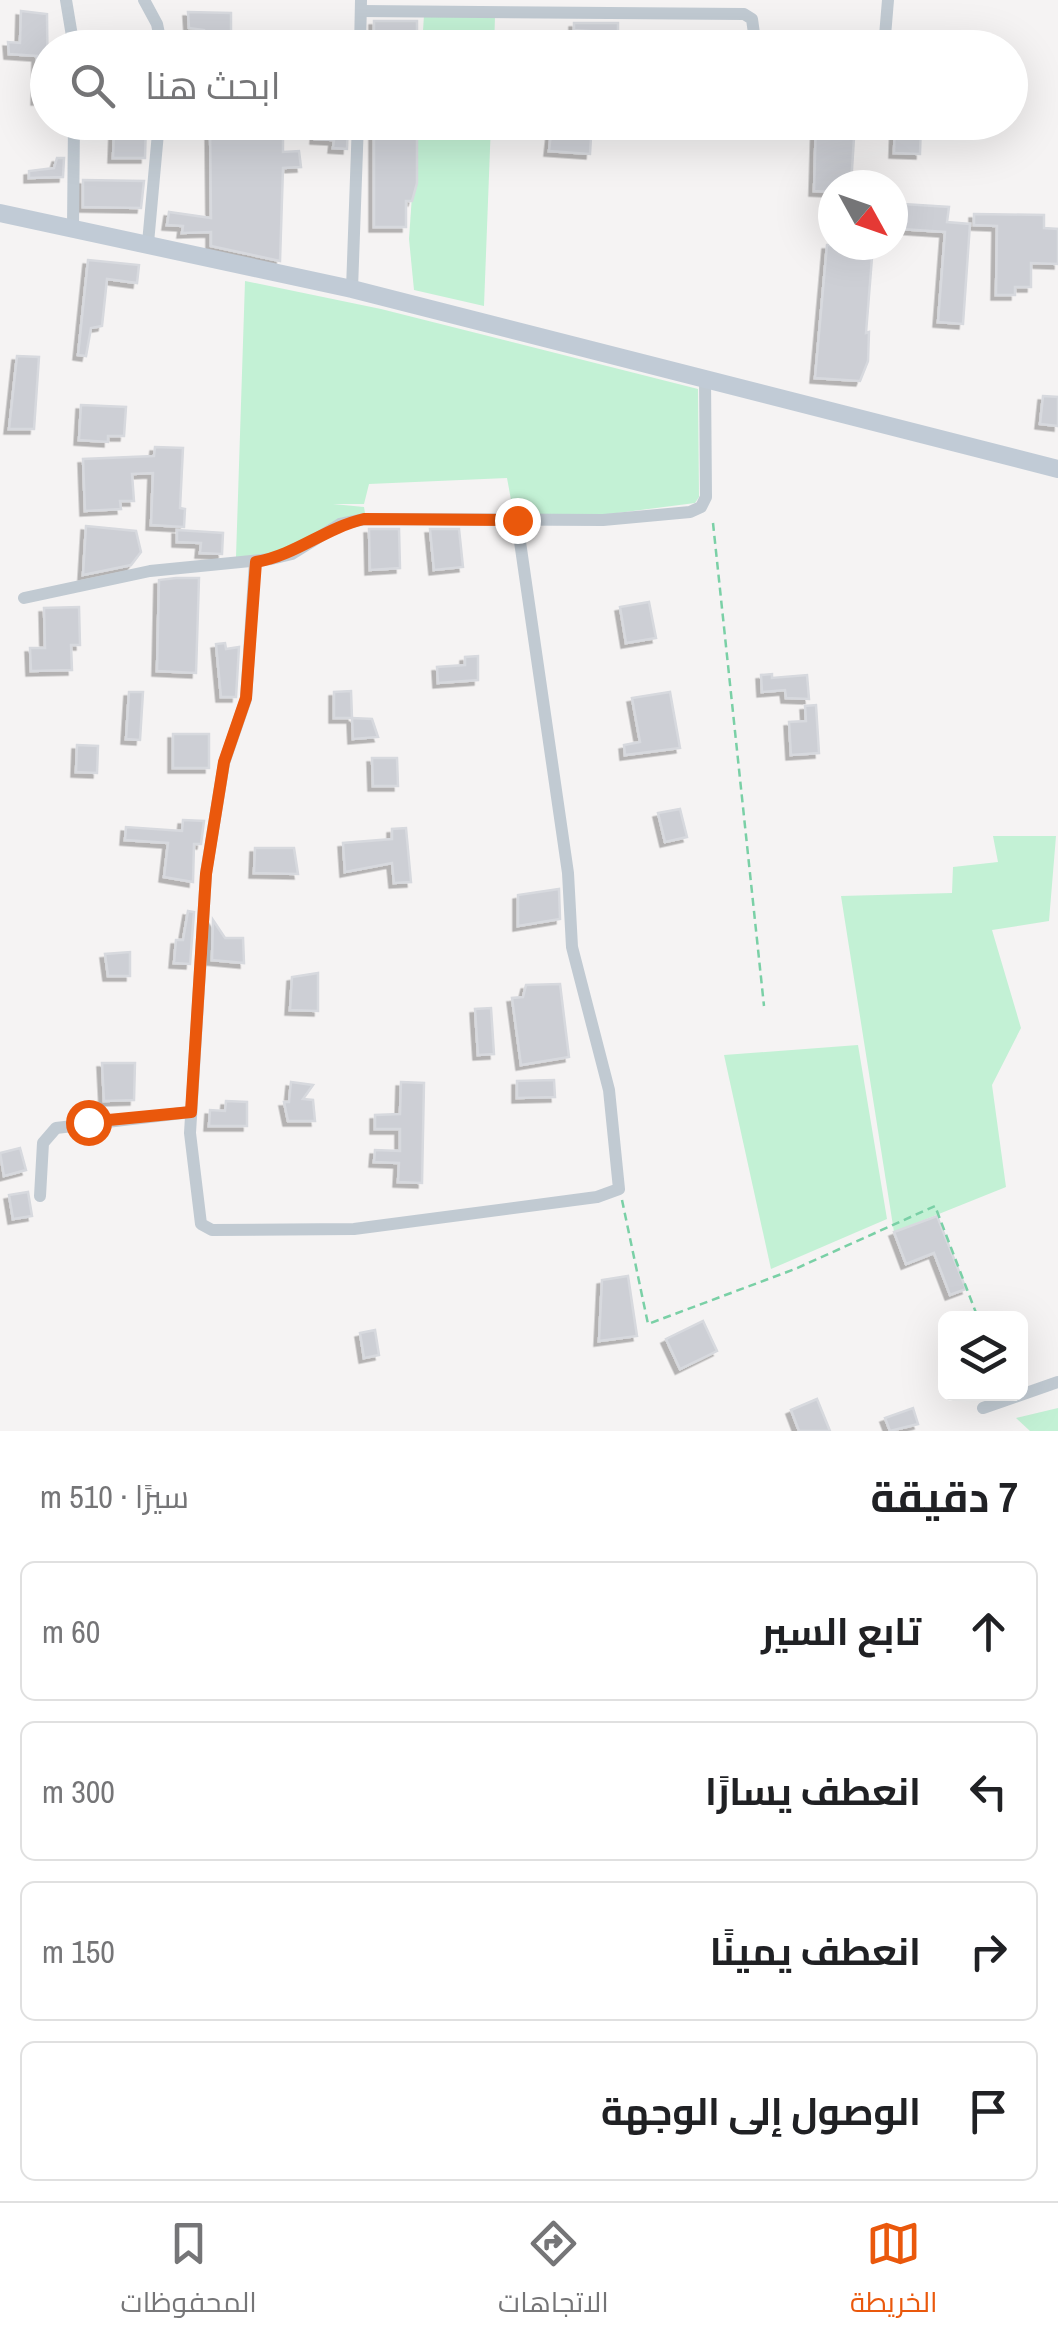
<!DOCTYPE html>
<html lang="ar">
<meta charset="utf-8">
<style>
body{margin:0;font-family:"Archivo Narrow",Cairo,sans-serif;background:#f6f6f6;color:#202124;direction:rtl}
.controls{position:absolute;right:30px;bottom:30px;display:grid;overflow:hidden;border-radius:15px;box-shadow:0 10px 40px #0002}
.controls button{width:90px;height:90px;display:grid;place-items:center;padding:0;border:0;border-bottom:2px solid #e0e0e0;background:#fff;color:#202124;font:50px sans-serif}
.compass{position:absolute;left:818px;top:170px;width:90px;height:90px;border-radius:50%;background:#fff;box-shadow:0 10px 40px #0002;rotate:130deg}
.stop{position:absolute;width:30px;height:30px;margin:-22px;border:8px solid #ea580c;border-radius:50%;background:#fff}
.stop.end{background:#ea580c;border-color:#fff;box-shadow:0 2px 10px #0008}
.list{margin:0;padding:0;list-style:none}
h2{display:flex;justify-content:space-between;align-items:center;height:130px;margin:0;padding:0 40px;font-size:42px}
h2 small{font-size:32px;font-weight:400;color:#757577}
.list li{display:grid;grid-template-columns:65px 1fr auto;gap:30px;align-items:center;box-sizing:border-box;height:140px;margin:0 20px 20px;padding:0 20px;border:2px solid #e0e0e0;border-radius:15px}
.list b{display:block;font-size:38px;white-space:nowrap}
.list em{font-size:32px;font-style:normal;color:#757577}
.icon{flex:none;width:55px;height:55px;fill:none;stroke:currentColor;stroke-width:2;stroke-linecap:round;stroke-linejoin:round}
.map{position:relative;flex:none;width:1058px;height:1431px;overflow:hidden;direction:ltr}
.search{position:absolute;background:#fff;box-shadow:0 10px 40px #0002;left:30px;right:30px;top:30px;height:110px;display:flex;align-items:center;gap:25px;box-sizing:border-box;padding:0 35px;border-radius:55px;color:#757577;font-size:38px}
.sheet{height:770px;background:#fff}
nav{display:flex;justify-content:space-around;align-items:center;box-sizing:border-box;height:140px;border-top:2px solid #e0e0e0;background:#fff;font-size:28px;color:#757577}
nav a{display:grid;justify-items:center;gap:5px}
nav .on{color:#ea580c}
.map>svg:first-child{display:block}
.green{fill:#c3f1d5}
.building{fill:#cdcfd5;stroke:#d7d9de;stroke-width:2.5;filter:url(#shadow)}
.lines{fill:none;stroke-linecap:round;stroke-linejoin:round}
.path{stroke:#7ad0a6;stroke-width:2.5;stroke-dasharray:8 5;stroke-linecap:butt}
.street{stroke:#c1cad2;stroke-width:12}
.secondary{stroke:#c1cbd6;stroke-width:18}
.route{stroke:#ea580c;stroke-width:12}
</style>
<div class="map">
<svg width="1058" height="1431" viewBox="0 0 1058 1431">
<defs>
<filter id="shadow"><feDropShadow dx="-4.5" dy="4.5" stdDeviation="0" flood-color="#0004"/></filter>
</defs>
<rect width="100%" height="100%" fill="#f5f3f3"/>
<g class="green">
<path d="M424,15l71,2 -1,30 -72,1z"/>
<path d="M417,123h74l-7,183 -70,-16 -5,-51z"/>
<path d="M245,281l136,28 317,80 1,108 -4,6 -109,14 -72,-1 -7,-38 -138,6 -5,20h-31l31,3 1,6 -97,43 -32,1z"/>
<path d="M993,836h63l-7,85 -57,9 29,98 -29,57 14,102 -112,45 -53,-336 111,-3 1,-26 45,-5z"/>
<path d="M858,1045l29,174 -116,50 -47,-214z"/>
<path d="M1058,1408v23h-28l-14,-13z"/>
</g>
<g class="building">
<path d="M21,11l26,3 1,86h-12l1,-44 -28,-2 -1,-12 12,1z"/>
<path d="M188,12l43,1v35h-26l-1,-18 -15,-2z"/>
<rect x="374" y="21" width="43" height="27"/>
<path d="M574,23h44v10l-44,-3z"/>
<path d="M121,122h25l-1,36h-32l1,-26 7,1z"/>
<path d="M210,122h73v30l16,-1 2,16 -18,1 -3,93 -69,-15v-14l-29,1 1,-7 -16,-1 2,-13 42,6z"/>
<path d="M316,122h32l-1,27 -14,-1 1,-8 -19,-1z"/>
<path d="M374,122h43v61l-5,18h-6v26h-32z"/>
<path d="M816,122h39l-4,63h-18v7l-19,-1z"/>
<path d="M895,122h26l-1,32 -26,-1z"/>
<path d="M551,133l40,4 -1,17 -41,-3z"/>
<path d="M57,158h7l-1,19 -34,1v-7l25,-3z"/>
<path d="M83,180l61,1 -3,27 -58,-1z"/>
<path d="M903,204l46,3 -2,15 23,2 -7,100 -25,-2 7,-90 -44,-3z"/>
<path d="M974,214l70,1v13l14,1v35l-27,-1v24h-16v8h-19l1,-69 -23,-1z"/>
<path d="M827,245h46l-7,88 3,-1 -1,29 -8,20 -45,-3z"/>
<path d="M88,260l51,5 -2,18 -30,-4 -5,47 -11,2 -5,28 -8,-1z"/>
<path d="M17,356l22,1 -5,72h-25z"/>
<path d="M1043,396l15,1v29l-18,-2z"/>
<path d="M81,405l45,2 -2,29h-16v6l-29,-2z"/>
<path d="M155,447l28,1 -3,60 5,1 -1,18 -33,-2 2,-52 -21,1 2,27h-14l1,8 -36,2 -2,-52 71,-3z"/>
<path d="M86,526l50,5 5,21 -10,13 -48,10z"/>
<path d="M369,529h30l1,39 -30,2z"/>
<path d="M430,529h29l4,38 -29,3z"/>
<path d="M177,530l46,3 -1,21 -22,-1 1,-10 -24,-1z"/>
<path d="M176,578h23l-3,95 -39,-2 2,-91z"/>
<path d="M649,602l7,36 -30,5 -6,-36z"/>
<path d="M79,607l1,38h-9l1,25 -41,1 -1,-23h15l-1,-40z"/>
<path d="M225,643l1,6 13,-2 -3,50h-15l-5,-53z"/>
<path d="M478,656v24l-40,3 -1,-16 28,-2v-8z"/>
<path d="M772,674v4l35,-3 2,24 -23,-1 -1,-8 -23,2 -1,-17z"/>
<path d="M351,691l1,27h-18v-26z"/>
<path d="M129,692h14l-3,48 -14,-1z"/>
<path d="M670,692l10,56 -55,7 -1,-10 16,-3 -8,-44z"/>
<path d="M816,705l3,48 -28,2 -2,-33 17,-1 -1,-15z"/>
<path d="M352,718l20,1 6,18 -25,2z"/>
<rect x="173" y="734" width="36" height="34"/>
<path d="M77,745l21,1 -1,27 -21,-1z"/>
<path d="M372,758h25l1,28h-25z"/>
<path d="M680,809l7,28 -22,5 -7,-29z"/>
<path d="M183,820l21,1 -3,23h-7l-1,38 -29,-5 4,-34 -43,-3 1,-13 56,4z"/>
<path d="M406,828l5,54 -17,1 -2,-20 -47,9 -2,-29 49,-4v-10z"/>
<path d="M255,848h39l4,26 -44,-1z"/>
<path d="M559,889l1,30 -42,7v-31z"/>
<path d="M188,911l6,1 -4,52 -16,-1 2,-23h7z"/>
<path d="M213,920l12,18h18l1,25 -32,-3z"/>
<path d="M130,952v24h-22l-3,-22z"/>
<path d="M318,973v38l-28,-1 2,-33z"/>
<path d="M560,984l9,73 -48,8 -9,-67 11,-1 3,-12z"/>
<path d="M491,1008l3,46 -16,1 -3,-46z"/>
<path d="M102,1063h33l-1,37 -30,1z"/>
<path d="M554,1080l1,17 -38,1v-17z"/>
<path d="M291,1082l22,3 -10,14 10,1 2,21h-27l-4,-19h5z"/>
<path d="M401,1082l23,1 -2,100 -24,-1 1,-19 -25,-1 1,-12 25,1v-22h-25v-14l25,-1z"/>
<path d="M226,1101l21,1v24h-38l1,-16 15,1z"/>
<path d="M20,1148l6,22 -22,6 -4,-23z"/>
<path d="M28,1192l4,24 -19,3 -4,-24z"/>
<path d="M937,1216l29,73 -16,6 -16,-42 -28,11 -12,-32z"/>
<path d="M628,1276l9,60 -38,5 3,-61z"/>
<path d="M703,1321l14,30 -37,18 -14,-30z"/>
<path d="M375,1330l4,25 -15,3 -4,-25z"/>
<path d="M817,1399l13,32h-31l-8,-21z"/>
<path d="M913,1408l5,16 -28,7 -5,-13z"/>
</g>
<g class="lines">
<g class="path">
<path d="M713,523l51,483"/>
<path d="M622,1200l26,124 147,-55 140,-63 43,112"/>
</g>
<g class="street">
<path d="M66,0l8,48"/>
<path d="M144,0l13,24 5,24"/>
<path d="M361,11l383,3 8,5 4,29"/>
<path d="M360,48l1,-48"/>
<path d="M884,48l4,-48"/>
<path d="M755,123v-1"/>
<path d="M73,227l1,-105"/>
<path d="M148,243l11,-121"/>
<path d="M352,289l6,-167"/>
<path d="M255,562l-9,137 -22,64 -18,110 -16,260 11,91 11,6 142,-1 243,-32 22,-8 -10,-99 -37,-143 -4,-74 -51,-352"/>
<path d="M24,598l126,-27 121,-12 21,-5 48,-30 25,-5 238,1 87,-8 11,-5 5,-10 -1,-119"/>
<path d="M40,1196l3,-53 13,-15 135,-16"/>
<path d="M983,1408l75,-26"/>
</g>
<path class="secondary" d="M0,213l352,76 706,180"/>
</g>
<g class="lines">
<path class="route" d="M88,1122l103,-10 15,-238 18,-112 22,-64 10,-136c40,-7 69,-34 108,-43l153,1"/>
</g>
</svg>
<div class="controls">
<button><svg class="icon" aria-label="layers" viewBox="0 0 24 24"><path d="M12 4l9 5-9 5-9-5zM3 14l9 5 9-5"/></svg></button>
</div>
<svg class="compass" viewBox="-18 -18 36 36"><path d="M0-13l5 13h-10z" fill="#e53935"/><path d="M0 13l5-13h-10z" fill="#757577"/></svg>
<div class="stop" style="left:88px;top:1122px"></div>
<div class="stop end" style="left:517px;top:520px"></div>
<div class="search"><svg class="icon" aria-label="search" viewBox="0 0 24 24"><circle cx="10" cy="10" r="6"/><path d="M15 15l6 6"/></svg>ابحث هنا</div>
</div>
<section class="sheet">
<h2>7 دقيقة<small>سيرًا · 510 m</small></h2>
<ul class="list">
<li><svg class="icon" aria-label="ahead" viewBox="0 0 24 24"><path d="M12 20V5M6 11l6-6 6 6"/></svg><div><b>تابع السير</b></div><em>60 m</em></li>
<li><svg class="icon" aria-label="left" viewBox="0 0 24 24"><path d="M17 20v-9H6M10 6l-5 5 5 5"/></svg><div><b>انعطف يسارًا</b></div><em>300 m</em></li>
<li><svg class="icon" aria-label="right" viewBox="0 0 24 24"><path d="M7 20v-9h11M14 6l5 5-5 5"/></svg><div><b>انعطف يمينًا</b></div><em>150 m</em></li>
<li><svg class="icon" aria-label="arrive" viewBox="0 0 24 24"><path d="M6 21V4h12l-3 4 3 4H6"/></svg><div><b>الوصول إلى الوجهة</b></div></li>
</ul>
</section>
<nav>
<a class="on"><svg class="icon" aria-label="map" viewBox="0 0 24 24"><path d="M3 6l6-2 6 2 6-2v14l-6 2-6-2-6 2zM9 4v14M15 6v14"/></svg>الخريطة</a>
<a><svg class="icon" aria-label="directions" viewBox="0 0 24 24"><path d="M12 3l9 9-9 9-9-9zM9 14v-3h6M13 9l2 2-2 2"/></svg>الاتجاهات</a>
<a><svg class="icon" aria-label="saved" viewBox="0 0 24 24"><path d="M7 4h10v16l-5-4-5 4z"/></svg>المحفوظات</a>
</nav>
